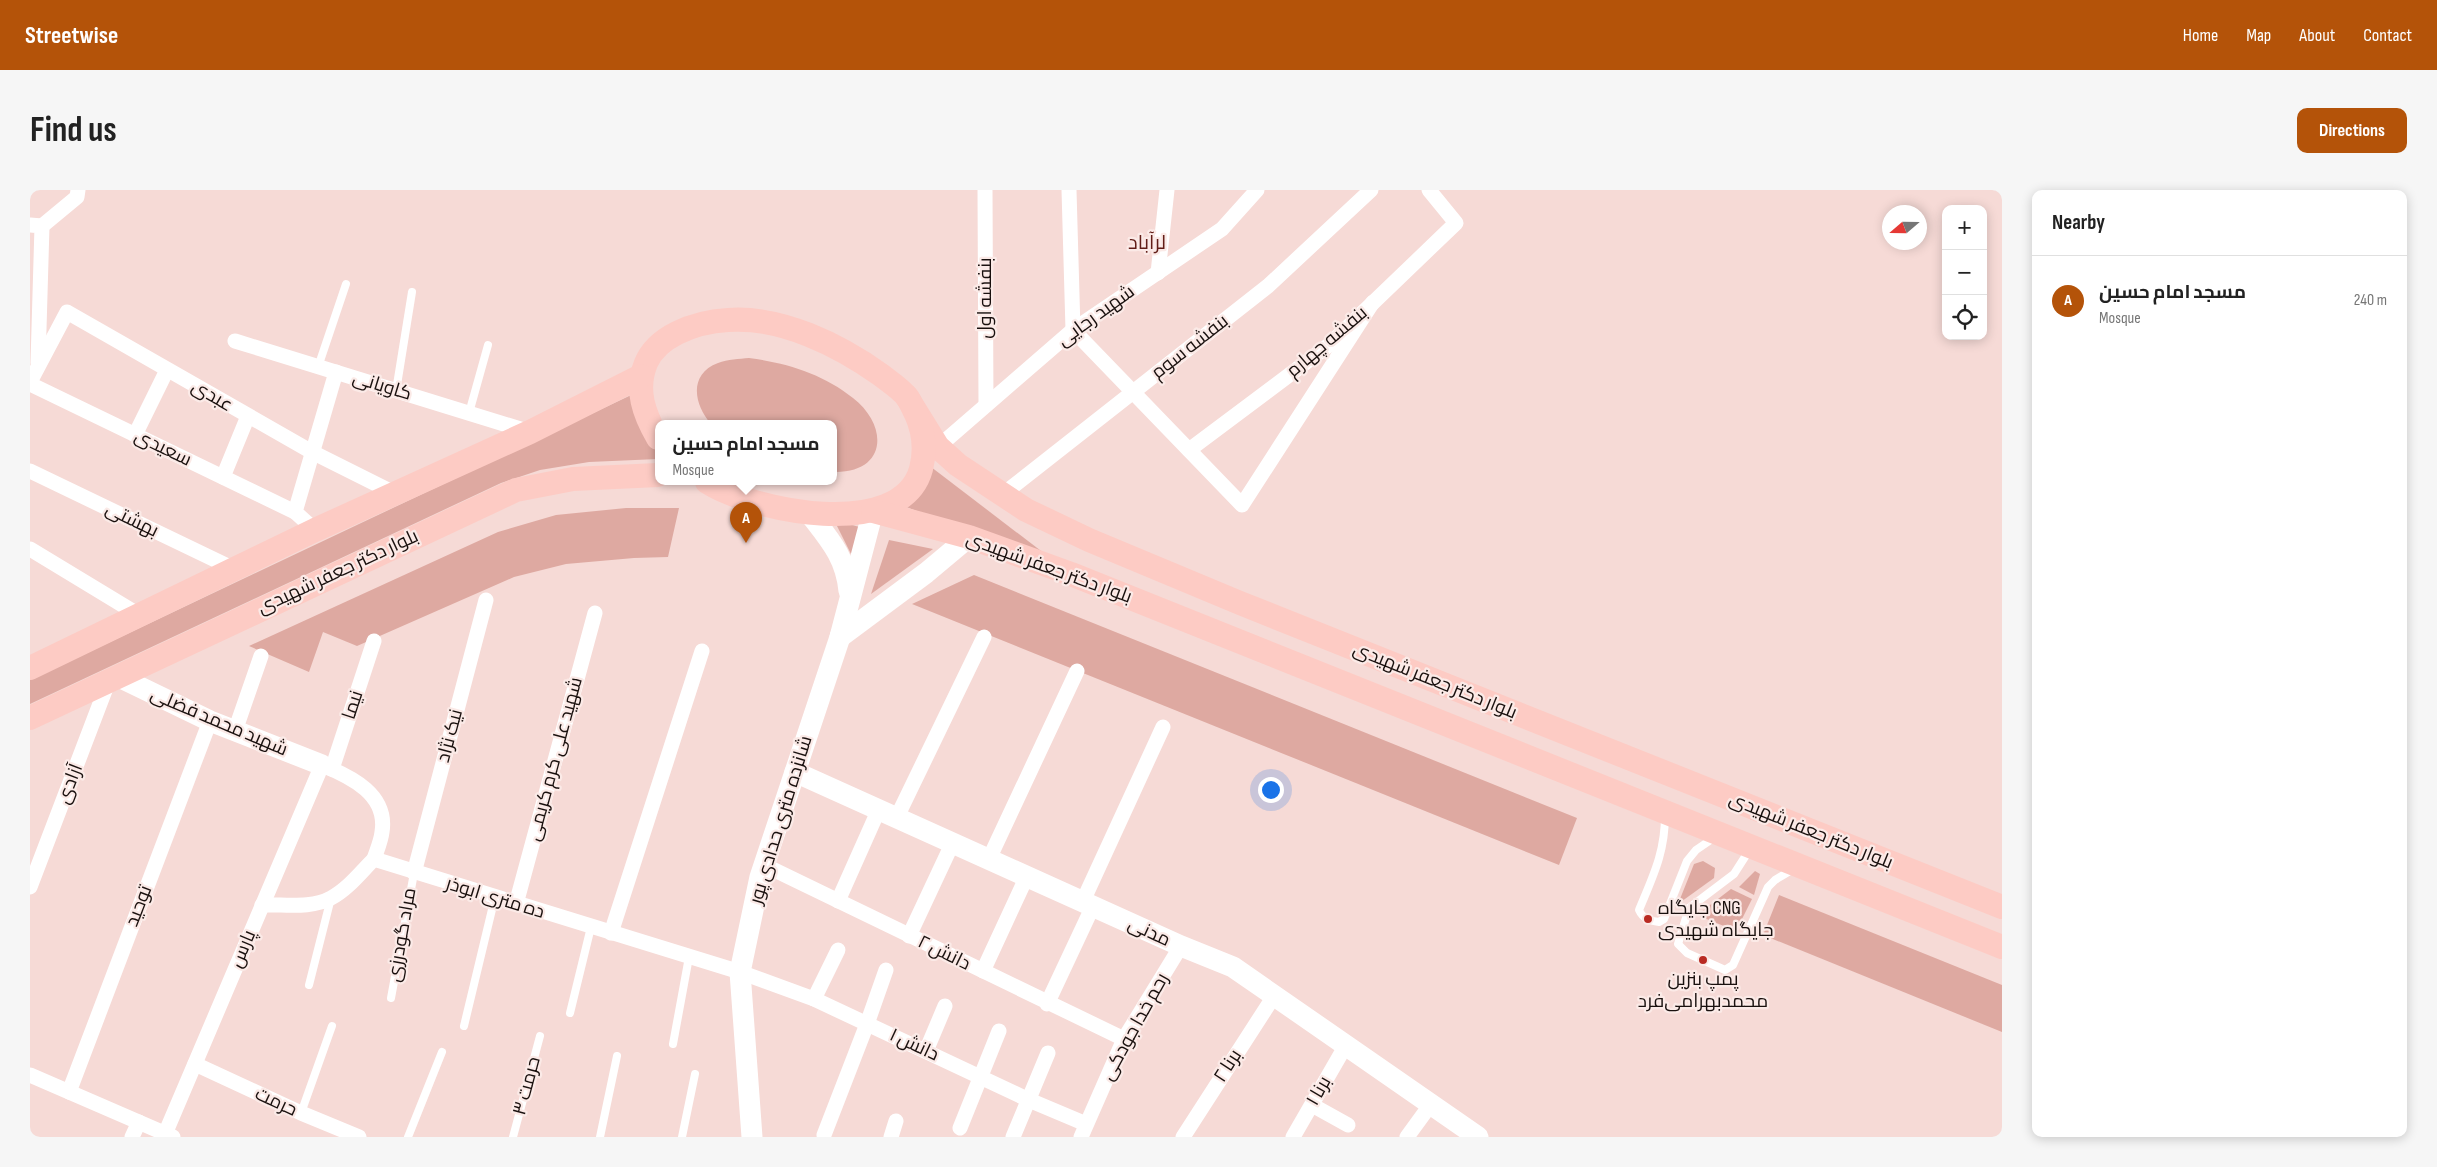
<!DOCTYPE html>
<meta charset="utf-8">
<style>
body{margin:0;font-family:"Sofia Sans Condensed",Cairo,sans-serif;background:#f6f6f6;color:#222}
.controls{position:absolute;right:15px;top:15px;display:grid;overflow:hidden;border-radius:10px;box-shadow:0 2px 12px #0003}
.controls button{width:45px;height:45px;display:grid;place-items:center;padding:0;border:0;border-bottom:1px solid #e0e0e0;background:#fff;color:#222;font:25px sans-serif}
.compass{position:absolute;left:1852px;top:15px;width:45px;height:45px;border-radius:50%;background:#fff;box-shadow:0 2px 12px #0003;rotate:250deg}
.you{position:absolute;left:1240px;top:599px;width:18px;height:18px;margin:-12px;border:4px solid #fff;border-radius:50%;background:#1a73e8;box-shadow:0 0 0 8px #1a73e833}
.badge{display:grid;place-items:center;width:32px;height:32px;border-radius:50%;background:#b45309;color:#fff;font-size:16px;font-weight:700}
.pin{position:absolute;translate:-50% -41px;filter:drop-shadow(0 1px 2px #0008)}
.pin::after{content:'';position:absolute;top:26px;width:18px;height:15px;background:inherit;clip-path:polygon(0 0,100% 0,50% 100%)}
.popup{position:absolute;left:625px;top:230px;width:182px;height:65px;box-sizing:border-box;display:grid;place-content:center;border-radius:10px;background:#fff;filter:drop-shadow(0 1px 4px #0005);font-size:16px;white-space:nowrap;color:#767676}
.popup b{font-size:19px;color:#222}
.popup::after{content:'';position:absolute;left:50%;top:100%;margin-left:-10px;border:10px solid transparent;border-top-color:#fff}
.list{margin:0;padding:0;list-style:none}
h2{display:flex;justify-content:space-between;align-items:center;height:65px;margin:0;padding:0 20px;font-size:21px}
h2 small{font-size:16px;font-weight:400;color:#767676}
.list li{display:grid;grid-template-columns:32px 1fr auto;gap:15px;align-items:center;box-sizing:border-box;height:90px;padding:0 20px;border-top:1px solid #e0e0e0}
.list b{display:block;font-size:19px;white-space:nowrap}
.list p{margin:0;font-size:16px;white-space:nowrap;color:#767676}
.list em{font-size:16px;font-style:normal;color:#767676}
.icon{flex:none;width:28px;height:28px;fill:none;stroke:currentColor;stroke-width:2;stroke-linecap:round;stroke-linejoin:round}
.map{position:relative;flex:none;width:1972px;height:947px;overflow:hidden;border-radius:10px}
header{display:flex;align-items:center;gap:30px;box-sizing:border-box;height:70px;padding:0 25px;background:#b45309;color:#fff}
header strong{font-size:24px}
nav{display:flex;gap:28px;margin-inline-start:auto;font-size:18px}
.intro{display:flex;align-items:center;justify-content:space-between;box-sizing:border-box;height:120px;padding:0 30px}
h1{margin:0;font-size:35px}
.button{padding:12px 22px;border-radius:10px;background:#b45309;color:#fff;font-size:18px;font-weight:700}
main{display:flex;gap:30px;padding:0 30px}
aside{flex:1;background:#fff;border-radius:10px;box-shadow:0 2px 12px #0003}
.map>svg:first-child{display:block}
.green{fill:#dea9a1}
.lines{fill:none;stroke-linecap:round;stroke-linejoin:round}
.lane{stroke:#fff;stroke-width:8}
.street{stroke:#fff;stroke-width:15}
.secondary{stroke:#fff;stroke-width:21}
.primary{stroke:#fdcbc4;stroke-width:24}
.poi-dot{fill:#b92a22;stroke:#fbeae7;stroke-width:2}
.labels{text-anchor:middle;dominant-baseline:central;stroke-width:4.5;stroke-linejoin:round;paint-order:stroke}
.street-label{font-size:19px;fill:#19100e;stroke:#fbeae7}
.poi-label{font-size:19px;fill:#19100e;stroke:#fbeae7;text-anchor:start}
.neighbourhood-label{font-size:20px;fill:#621e18;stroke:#fbeae7}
</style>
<header>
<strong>Streetwise</strong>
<nav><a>Home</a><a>Map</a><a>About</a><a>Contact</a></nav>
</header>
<div class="intro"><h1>Find us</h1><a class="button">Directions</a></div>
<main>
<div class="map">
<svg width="1972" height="947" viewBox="0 0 1972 947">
<rect width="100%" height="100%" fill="#f6dad6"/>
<g class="green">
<path d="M719,168c38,5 74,16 104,40 36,28 34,75 -19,74v-48h-123c-17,-19 -23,-50 7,-61 10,-4 21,-4 31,-5z"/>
<path d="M616,198l12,44v27l-69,3 -49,8 -39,13 -471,221v-24z"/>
<path d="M888,267l144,110 -166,-64z"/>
<path d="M596,318h53l-11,49 -34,1 -68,6 -52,13 -157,69 -34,-14 -14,40 -60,-26 249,-114 58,-17z"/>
<path d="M804,330l29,8 -9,32z"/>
<path d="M859,350l44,9 -62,45z"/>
<path d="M944,385l603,243 -18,47 -647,-261z"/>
<path d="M1673,671l12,7 -1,10 -36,26 16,-40z"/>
<path d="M1725,681l5,3 -6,21 -15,-8z"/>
<path d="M1701,699l21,10 -16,32 -39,-16z"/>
<path d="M1749,705l223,90v47l-239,-97z"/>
</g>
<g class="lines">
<g class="lane">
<path d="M288,177l28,-83"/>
<path d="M366,201l16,-99"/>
<path d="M439,223l19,-68"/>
<path d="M1635,625c0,38 -12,61 -26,95 4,9 11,11 20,12l5,-3 23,-58 9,-11 19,-13"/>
<path d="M1720,659l-16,25 -45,34 -11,36 9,9 38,17 8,-5 35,-78 7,-7 20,-12"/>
<path d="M279,795l22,-87"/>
<path d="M361,808l23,-125"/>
<path d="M540,823l21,-86"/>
<path d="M434,836l31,-129"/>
<path d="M643,854l16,-87"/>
<path d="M271,923l31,-87"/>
<path d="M378,947l34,-85"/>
<path d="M483,947l27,-101"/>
<path d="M570,947l17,-81"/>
<path d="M652,947l13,-63"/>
</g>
<g class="street">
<path d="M955,0l1,215"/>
<path d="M1039,0l4,140 169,175 131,-203"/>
<path d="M0,35l12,1 -4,137"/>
<path d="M12,36l35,-29 1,-7"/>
<path d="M1128,83l9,-83"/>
<path d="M205,151l295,91"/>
<path d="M0,192l37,-70 245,140 84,42"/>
<path d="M0,194l265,128"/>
<path d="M105,245l32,-65"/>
<path d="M908,257l135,-117 149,-101 35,-39"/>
<path d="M1159,260l140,-105 127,-122 -27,-33"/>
<path d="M0,281l204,98"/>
<path d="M193,287l25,-61"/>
<path d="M972,305l266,-209 103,-96"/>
<path d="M285,340l-20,-18 41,-140"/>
<path d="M0,359l109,66"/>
<path d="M205,541l26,-75"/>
<path d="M302,579l42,-128"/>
<path d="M867,627l87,-180"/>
<path d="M959,669l88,-188"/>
<path d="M734,675l360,174"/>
<path d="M384,683l72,-273"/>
<path d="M0,697l79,-207"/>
<path d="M808,711l41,-92"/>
<path d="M1053,711l80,-174"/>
<path d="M486,714l79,-291"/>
<path d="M232,715c22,-1 49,4 69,-7 17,-9 30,-26 43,-39l366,113 74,27 215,101 57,24"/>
<path d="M581,743l91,-282"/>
<path d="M879,746l44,-94"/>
<path d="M953,781l44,-95"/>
<path d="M784,809l24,-49"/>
<path d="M1017,814l46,-98"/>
<path d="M896,861l19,-45"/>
<path d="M165,874l106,49 58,24"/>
<path d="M0,885l143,62"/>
<path d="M39,902l141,-371"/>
<path d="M1282,915l36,20"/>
<path d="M930,938l39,-97"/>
<path d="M135,944l157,-369c30,12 66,30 60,67 -1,9 -5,18 -8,27"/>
<path d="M794,945l43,-111 19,-54"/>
<path d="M102,947l7,-15"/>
<path d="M861,947l5,-16"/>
<path d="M983,947l35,-84"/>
<path d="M1051,947l43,-98 57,-93"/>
<path d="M1153,947l91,-141"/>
<path d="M1263,947l53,-92"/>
<path d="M1377,947l24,-33"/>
</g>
<g class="secondary">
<path d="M779,323c20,26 37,44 40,78"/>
<path d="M810,447l86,-64 43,-36"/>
<path d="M87,486l93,45 112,44"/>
<path d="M765,582l386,174 52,21 245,170"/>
<path d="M722,947l-12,-165 20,-95 80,-240 33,-126"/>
</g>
<g class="primary">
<path d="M877,207l31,50 20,18 68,45 63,30 151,63 762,304"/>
<path d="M628,248c-14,-24 -23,-48 -12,-75 6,-14 17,-23 31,-30 16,-8 33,-12 51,-13 53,-4 111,25 153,55 9,7 20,14 26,22 4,5 6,12 9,17 8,18 10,36 5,55 -20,73 -169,42 -214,13"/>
<path d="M843,321l96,26 102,37 931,373"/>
<path d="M0,478l285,-138 215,-98 111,-56"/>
<path d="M0,528l486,-228 57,-11 85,-4"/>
</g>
</g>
<g class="poi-dot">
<circle cx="1618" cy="729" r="5"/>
<circle cx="1673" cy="770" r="5"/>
</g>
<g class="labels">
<g class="street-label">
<text transform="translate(955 108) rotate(-90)">بنفشه اول</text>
<text transform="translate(1066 126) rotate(-36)">شهید رجایی</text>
<text transform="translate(1297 152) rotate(-40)">بنفشه چهارم</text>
<text transform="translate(1160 157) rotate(-38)">بنفشه سوم</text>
<text transform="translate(352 196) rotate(17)">کاویانی</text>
<text transform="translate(182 206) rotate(30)">عبدی</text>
<text transform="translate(133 258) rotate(26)">سعیدی</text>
<text transform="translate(102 330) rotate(26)">بهشتی</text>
<text transform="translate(1019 378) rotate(20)">بلوار دکتر جعفر شهیدی</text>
<text transform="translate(308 382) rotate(-25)">بلوار دکتر جعفر شهیدی</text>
<text transform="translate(1405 491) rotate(22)">بلوار دکتر جعفر شهیدی</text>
<text transform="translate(323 515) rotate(-72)">نیما</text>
<text transform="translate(189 532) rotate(23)">شهید محمد فضلی</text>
<text transform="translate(420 546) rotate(-75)">نیک نژاد</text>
<text transform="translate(525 569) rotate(-75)">شهید علی کرم کریمی</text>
<text transform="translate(40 594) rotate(-69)">آزادی</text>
<text transform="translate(751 630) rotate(-73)">شانزده متری حدادی پور</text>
<text transform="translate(1781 641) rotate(22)">بلوار دکتر جعفر شهیدی</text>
<text transform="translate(465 708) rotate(17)">ده متری ابوذر</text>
<text transform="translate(109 716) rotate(-69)">توحید</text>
<text transform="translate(1119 742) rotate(25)">مدنی</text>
<text transform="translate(372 745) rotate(-80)">مراد گودرزی</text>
<text transform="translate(213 759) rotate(-67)">پارس</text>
<text transform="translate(914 763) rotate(26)">دانش ۲</text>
<text transform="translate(1105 837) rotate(-61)">رحم خدا جودکی</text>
<text transform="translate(884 855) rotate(25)">دانش ۱</text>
<text transform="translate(1198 876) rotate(-57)">برنا ۲</text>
<text transform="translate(497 896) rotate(-75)">حرمت ۳</text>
<text transform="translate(1289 901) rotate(-60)">برنا ۱</text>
<text transform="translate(246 912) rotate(25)">حرمت</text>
</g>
<g class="poi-label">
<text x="1628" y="718">جایگاه CNG<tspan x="1628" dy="22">جایگاه شهیدی</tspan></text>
<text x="1673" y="789" text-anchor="middle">پمپ بنزین<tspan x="1673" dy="22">محمد‌بهرامی‌فرد</tspan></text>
</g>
<g class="neighbourhood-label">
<text x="1117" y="53">لرآباد</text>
</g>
</g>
</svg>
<div class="controls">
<button>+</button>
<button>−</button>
<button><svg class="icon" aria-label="locate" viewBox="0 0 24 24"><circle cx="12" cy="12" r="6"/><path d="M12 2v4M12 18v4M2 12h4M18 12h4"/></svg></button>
</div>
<svg class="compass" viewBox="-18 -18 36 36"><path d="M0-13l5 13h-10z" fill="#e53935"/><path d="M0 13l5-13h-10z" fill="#767676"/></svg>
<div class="you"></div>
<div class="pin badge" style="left:716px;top:353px">A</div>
<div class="popup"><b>مسجد امام حسین</b>Mosque</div>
</div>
<aside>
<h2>Nearby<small></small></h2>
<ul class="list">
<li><span class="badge">A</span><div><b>مسجد امام حسین</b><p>Mosque</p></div><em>240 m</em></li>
</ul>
</aside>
</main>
